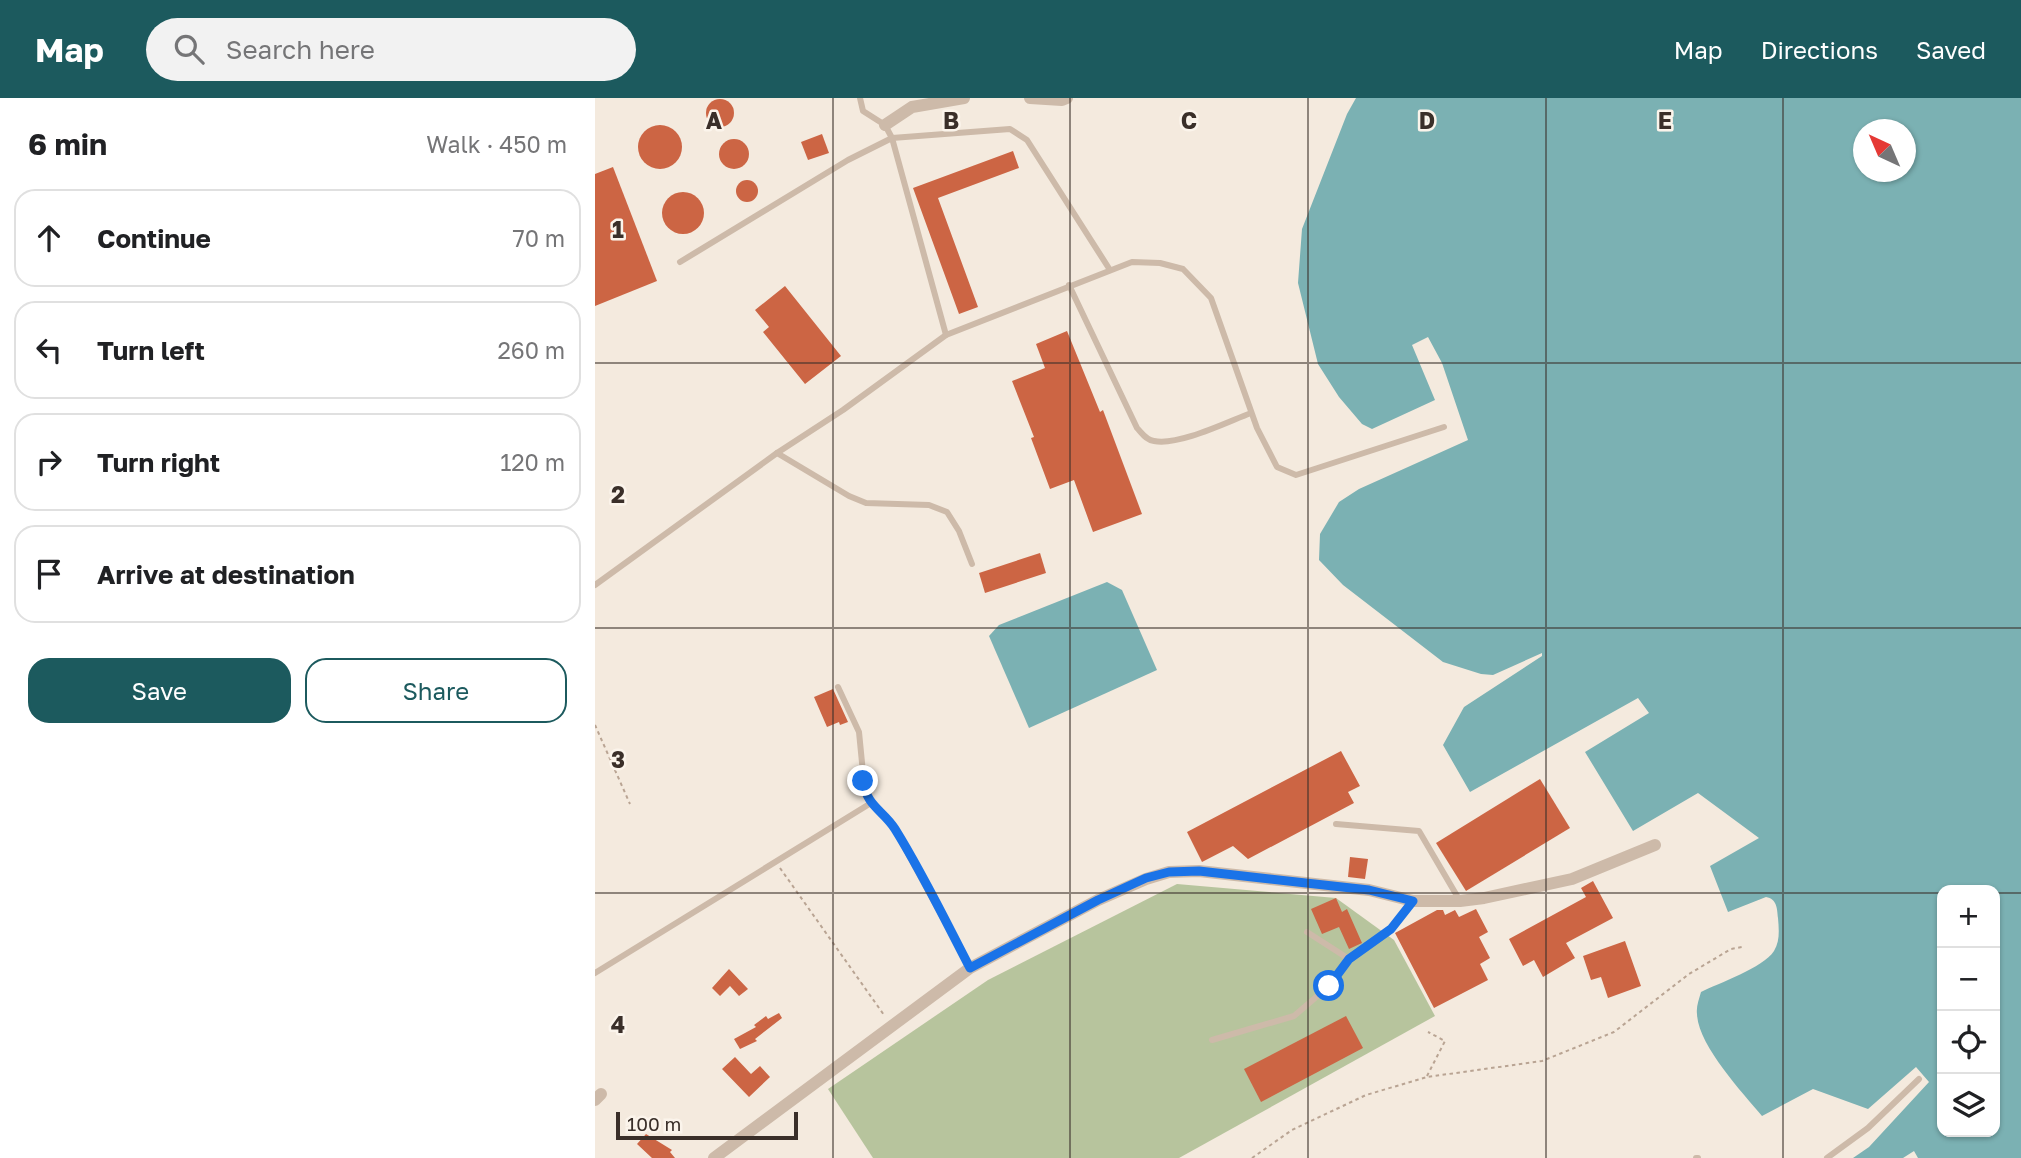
<!DOCTYPE html>
<meta charset="utf-8">
<style>
body{margin:0;font-family:"Golos Text",sans-serif;background:#f2f2f2;color:#202124}
.controls{position:absolute;right:21px;bottom:21px;display:grid;overflow:hidden;border-radius:14px;box-shadow:0 2px 5px #0004}
.controls button{width:63px;height:63px;display:grid;place-items:center;padding:0;border:0;border-bottom:2px solid #e0e0e0;background:#fff;color:#202124;font:35px sans-serif}
.compass{position:absolute;left:1258px;top:21px;width:63px;height:63px;border-radius:50%;background:#fff;box-shadow:0 2px 5px #0004;rotate:316deg}
.scale{position:absolute;left:21px;bottom:18px;width:182px;box-sizing:border-box;padding-left:7px;border:4px solid #3a2f29;border-top:0;font-size:19px;line-height:24px;white-space:nowrap;color:#3a2f29;-webkit-text-stroke:5px #fbf4eb;paint-order:stroke}
.stop{position:absolute;width:21px;height:21px;margin:-16px;border:5px solid #1a73e8;border-radius:50%;background:#fff}
.stop.end{background:#1a73e8;border-color:#fff;box-shadow:0 2px 7px #0008}
.list{margin:0;padding:0;list-style:none}
h2{display:flex;justify-content:space-between;align-items:center;height:91px;margin:0;padding:0 28px;font-size:30px}
h2 small{font-size:23px;font-weight:400;color:#757577}
.list li{display:grid;grid-template-columns:46px 1fr auto;gap:21px;align-items:center;box-sizing:border-box;height:98px;margin:0 14px 14px;padding:0 14px;border:2px solid #e0e0e0;border-radius:21px}
.list b{display:block;font-size:26px;white-space:nowrap}
.list em{font-size:23px;font-style:normal;color:#757577}
.actions{display:flex;gap:14px;padding:21px 28px}
.actions a{flex:1;padding:16px 0;border:2px solid #1c5a5e;border-radius:21px;text-align:center;font-size:24px;color:#1c5a5e}
.actions .main{background:#1c5a5e;color:#fff}
.icon{flex:none;width:38px;height:38px;fill:none;stroke:currentColor;stroke-width:2;stroke-linecap:round;stroke-linejoin:round}
.map{position:relative;flex:none;width:1426px;height:1060px;overflow:hidden}
header{display:flex;align-items:center;gap:42px;box-sizing:border-box;height:98px;padding:0 35px;background:#1c5a5e;color:#fff}
header strong{font-size:33px}
nav{display:flex;gap:38px;margin-inline-start:auto;font-size:24px}
.search{width:490px;height:63px;background:#f2f2f2;display:flex;align-items:center;gap:18px;box-sizing:border-box;padding:0 24px;border-radius:38px;color:#757577;font-size:26px}
main{display:flex}
aside{flex:1;background:#fff}
.map>svg:first-child{display:block}
.green{fill:#b7c49d}
.water{fill:#7bb1b3;fill-rule:evenodd}
.building{fill:#cc6544}
.lines{fill:none;stroke-linecap:round;stroke-linejoin:round}
.path{stroke:#b9a493;stroke-width:2;stroke-dasharray:3.5 3.5;stroke-linecap:butt}
.lane{stroke:#cdbaa9;stroke-width:6}
.street{stroke:#cdbaa9;stroke-width:12}
.route{stroke:#1a73e8;stroke-width:9}
.grid{fill:none;stroke:#3a2f29;stroke-width:2;stroke-opacity:0.55}
.grid-label{font-size:23px;text-anchor:middle;font-weight:bold;fill:#3a2f29;stroke:#fbf4eb;stroke-width:5;stroke-linejoin:round;paint-order:stroke}
</style>
<header>
<strong>Map</strong>
<div class="search"><svg class="icon" aria-label="search" viewBox="0 0 24 24"><circle cx="10" cy="10" r="6"/><path d="M15 15l6 6"/></svg>Search here</div>
<nav><a>Map</a><a>Directions</a><a>Saved</a></nav>
</header>
<main>
<aside>
<h2>6 min<small>Walk · 450 m</small></h2>
<ul class="list">
<li><svg class="icon" aria-label="ahead" viewBox="0 0 24 24"><path d="M12 20V5M6 11l6-6 6 6"/></svg><div><b>Continue</b></div><em>70 m</em></li>
<li><svg class="icon" aria-label="left" viewBox="0 0 24 24"><path d="M17 20v-9H6M10 6l-5 5 5 5"/></svg><div><b>Turn left</b></div><em>260 m</em></li>
<li><svg class="icon" aria-label="right" viewBox="0 0 24 24"><path d="M7 20v-9h11M14 6l5 5-5 5"/></svg><div><b>Turn right</b></div><em>120 m</em></li>
<li><svg class="icon" aria-label="arrive" viewBox="0 0 24 24"><path d="M6 21V4h12l-3 4 3 4H6"/></svg><div><b>Arrive at destination</b></div></li>
</ul>
<div class="actions"><a class="main">Save</a><a>Share</a></div>
</aside>
<div class="map">
<svg width="1426" height="1060" viewBox="0 0 1426 1060">
<rect width="100%" height="100%" fill="#f4eade"/>
<path class="green" d="M582,786l159,14 58,42 41,76 -256,142h-306l-45,-69 160,-109z"/>
<g class="water">
<path d="M761,0h665v1060h-103l-4,-7 -11,7h-50l16,-11 60,-65 -13,-15 -48,42 -55,-20 -51,27c-20,-24 -64,-71 -65,-102 -1,-7 2,-15 4,-22 18,-9 62,-24 73,-41 6,-10 5,-21 4,-33 -1,-10 -1,-19 -12,-21l-38,15 -18,-46 49,-28 -61,-45 -65,38 -48,-79 64,-39 -11,-15 -168,94 -27,-47 21,-38 78,-51v-3l-49,22 -12,-1 -38,-12 -100,-77 -24,-25 1,-26 19,-32 20,-13 109,-49 -26,-77 -14,-26 -16,8 23,55 -63,29 -10,-5 -23,-27 -21,-33 -20,-81 4,-54 45,-115zM1268,32h42v42h-42zM1347,792h53v242h-53z"/>
<path d="M512,484l15,8 35,80 -128,58 -40,-92 10,-11z"/>
</g>
<g class="building">
<circle cx="125" cy="15" r="14"/>
<circle cx="65" cy="49" r="22"/>
<path d="M227,36l7,19 -21,7 -7,-18z"/>
<circle cx="139" cy="56" r="15"/>
<path d="M418,53l6,17 -81,30 40,109 -19,7 -46,-126z"/>
<path d="M18,69l44,114 -62,25v-132z"/>
<circle cx="152" cy="93" r="11"/>
<circle cx="88" cy="115" r="21"/>
<path d="M190,188l56,70 -36,28 -42,-52 6,-5 -14,-17z"/>
<path d="M472,233l33,81 3,-2 39,104 -49,18 -19,-52 -24,9 -19,-51 3,-1 -22,-56 33,-13 -9,-24z"/>
<path d="M445,455l6,20 -61,20 -6,-20z"/>
<path d="M238,591l15,33 -8,3 -1,-3 -12,5 -13,-30z"/>
<path d="M746,653l19,35 -12,6 6,11 -106,56 -15,-13 -31,16 -15,-30z"/>
<path d="M945,681l30,49 -104,63 -30,-48z"/>
<path d="M755,759l18,2 -3,20 -17,-2z"/>
<path d="M998,783l20,37 -47,25 9,15 -32,19 -9,-17 -11,6 -14,-27 77,-42 -5,-9z"/>
<path d="M741,800l6,14 5,-3 15,34 -13,6 -10,-22 -17,7 -11,-25z"/>
<path d="M881,811l12,23 -9,5 11,21 -10,6 8,16 -54,28 -39,-75 42,-23h6l2,5 10,-5 4,7z"/>
<path d="M1030,843l16,45 -33,12 -7,-21 -10,3 -8,-24z"/>
<path d="M134,871l19,20 -9,7 -9,-10 -10,10 -8,-8z"/>
<path d="M184,915l3,5 -27,21 2,2 -17,8 -6,-10 22,-12 -2,-2 12,-9 2,3z"/>
<path d="M751,918l17,32 -102,54 -17,-33z"/>
<path d="M140,959l16,17 9,-8 10,11 -21,20 -27,-28z"/>
<path d="M51,1036l26,16 -2,2 5,6h-23l-15,-14z"/>
</g>
<g class="lines">
<g class="path">
<path d="M0,627l35,79"/>
<path d="M185,770l104,147"/>
<path d="M832,978l18,-35 -17,-9"/>
<path d="M657,1060l40,-28 74,-35 61,-18 115,-16 72,-29 75,-58 42,-25 11,-2"/>
</g>
<g class="lane">
<path d="M265,0l3,13 22,14 7,13 54,197"/>
<path d="M85,164l168,-102 44,-22 118,-9 17,11 83,130"/>
<path d="M474,187l68,143c5,5 9,12 17,13 25,5 73,-19 97,-28"/>
<path d="M182,355l72,43 17,7 63,2 18,7 12,19 13,33"/>
<path d="M0,487l182,-132 66,-43 103,-75 186,-73 28,1 23,6 28,29 46,130 20,39 19,8 148,-48"/>
<path d="M243,589l21,45 6,61 6,10 22,23 77,142"/>
<path d="M741,726l83,7 41,70"/>
<path d="M712,834l42,27 42,-30 22,-28"/>
<path d="M0,875l276,-170"/>
<path d="M617,942l82,-24 35,-30 20,-27"/>
<path d="M1101,1060h2"/>
<path d="M1232,1060l41,-30 51,-49"/>
</g>
<g class="street">
<path d="M435,0l32,2 5,-2"/>
<path d="M290,27l27,-18 52,-9"/>
<path d="M0,1002l6,-6"/>
<path d="M119,1060l256,-190 128,-68 48,-21 23,-7 30,-1 170,19 44,11h47l24,-3 88,-19 83,-34"/>
</g>
</g>
<g class="lines">
<path class="route" d="M268,683c4,26 20,29 32,48 28,45 51,93 75,139l128,-68 48,-22 23,-6 30,-1 170,19 44,11 -22,28 -42,30 -20,27"/>
</g>
<path class="grid" d="M238,0v1060M475,0v1060M713,0v1060M951,0v1060M1188,0v1060M0,265h1426M0,530h1426M0,795h1347M1400,795h26"/>
<g class="grid-label">
<text x="119" y="31">A</text>
<text x="356" y="31">B</text>
<text x="594" y="31">C</text>
<text x="832" y="31">D</text>
<text x="1070" y="31">E</text>
<text x="23" y="140">1</text>
<text x="23" y="405">2</text>
<text x="23" y="670">3</text>
<text x="23" y="935">4</text>
</g>
</svg>
<div class="controls">
<button>+</button>
<button>−</button>
<button><svg class="icon" aria-label="locate" viewBox="0 0 24 24"><circle cx="12" cy="12" r="6"/><path d="M12 2v4M12 18v4M2 12h4M18 12h4"/></svg></button>
<button><svg class="icon" aria-label="layers" viewBox="0 0 24 24"><path d="M12 4l9 5-9 5-9-5zM3 14l9 5 9-5"/></svg></button>
</div>
<svg class="compass" viewBox="-18 -18 36 36"><path d="M0-13l5 13h-10z" fill="#e53935"/><path d="M0 13l5-13h-10z" fill="#757577"/></svg>
<div class="scale">100 m</div>
<div class="stop" style="left:734px;top:888px"></div>
<div class="stop end" style="left:268px;top:683px"></div>
</div>
</main>
